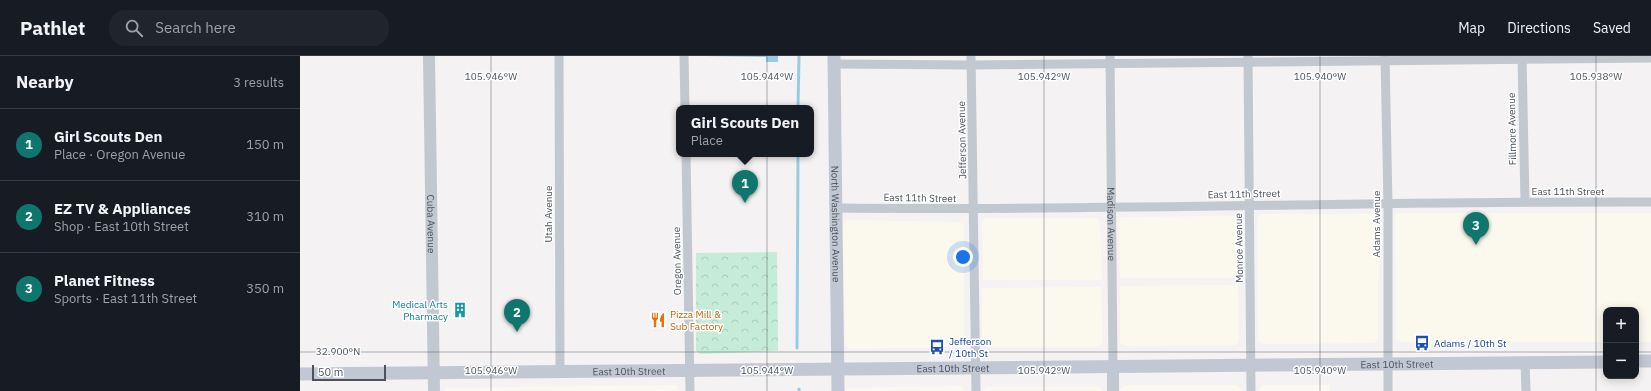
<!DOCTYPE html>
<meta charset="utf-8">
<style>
body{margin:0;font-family:"IBM Plex Sans",sans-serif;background:#20242c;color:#f1f3f6}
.controls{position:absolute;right:12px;bottom:12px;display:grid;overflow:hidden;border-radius:8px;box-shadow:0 2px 10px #0003}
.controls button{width:36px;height:36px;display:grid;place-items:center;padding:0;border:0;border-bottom:1px solid #363941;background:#171b24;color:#f1f3f6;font:20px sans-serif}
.scale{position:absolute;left:12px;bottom:10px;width:74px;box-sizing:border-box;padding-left:4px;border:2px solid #4b535e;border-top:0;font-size:11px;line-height:14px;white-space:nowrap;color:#4b535e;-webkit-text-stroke:3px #fff;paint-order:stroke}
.you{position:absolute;left:663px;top:201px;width:14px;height:14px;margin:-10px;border:3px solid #fff;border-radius:50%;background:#1a73e8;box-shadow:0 0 0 6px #1a73e833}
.badge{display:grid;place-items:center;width:26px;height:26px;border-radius:50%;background:#0f766e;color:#fff;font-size:13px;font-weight:700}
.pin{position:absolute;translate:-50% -33px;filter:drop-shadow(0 1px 2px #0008)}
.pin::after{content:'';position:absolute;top:21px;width:14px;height:12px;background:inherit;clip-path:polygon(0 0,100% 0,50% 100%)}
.popup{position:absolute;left:376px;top:49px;width:138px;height:52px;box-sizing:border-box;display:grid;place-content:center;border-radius:8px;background:#171b24;filter:drop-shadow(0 1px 3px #0005);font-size:13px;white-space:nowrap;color:#9ea1a6}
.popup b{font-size:15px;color:#f1f3f6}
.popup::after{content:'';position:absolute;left:50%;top:100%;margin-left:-8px;border:8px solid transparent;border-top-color:#171b24}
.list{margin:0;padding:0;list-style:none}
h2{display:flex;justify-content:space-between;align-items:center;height:52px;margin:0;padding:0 16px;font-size:17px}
h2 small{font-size:13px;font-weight:400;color:#9ea1a6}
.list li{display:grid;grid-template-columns:26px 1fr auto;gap:12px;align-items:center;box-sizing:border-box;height:72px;padding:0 16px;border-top:1px solid #363941}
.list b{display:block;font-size:15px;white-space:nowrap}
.list p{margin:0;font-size:13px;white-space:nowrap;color:#9ea1a6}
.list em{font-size:13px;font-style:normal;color:#9ea1a6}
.icon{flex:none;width:22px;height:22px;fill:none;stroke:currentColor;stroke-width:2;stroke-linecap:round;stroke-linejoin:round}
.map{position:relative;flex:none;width:1351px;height:335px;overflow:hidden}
header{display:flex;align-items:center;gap:24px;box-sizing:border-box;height:56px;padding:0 20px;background:#171b24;border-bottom:1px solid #363941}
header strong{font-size:19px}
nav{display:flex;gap:22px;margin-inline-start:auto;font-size:14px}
.search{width:280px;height:36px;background:#20242c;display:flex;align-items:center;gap:10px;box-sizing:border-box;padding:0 14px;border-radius:16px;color:#9ea1a6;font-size:15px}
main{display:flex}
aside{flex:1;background:#171b24}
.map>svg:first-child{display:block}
.commercial{fill:#fbf9ee}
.forest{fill:url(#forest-crowns)}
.water{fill:#96cde5}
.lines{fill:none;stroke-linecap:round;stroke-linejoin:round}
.stream{stroke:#96cde5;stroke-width:3}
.minor{stroke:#c1c8cf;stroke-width:9}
.tertiary{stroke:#c1c8cf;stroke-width:12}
.secondary{stroke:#c2c8d3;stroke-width:13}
.ticks{fill:none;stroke:#4b535e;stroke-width:1;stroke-opacity:0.45}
.labels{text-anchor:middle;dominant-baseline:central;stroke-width:3;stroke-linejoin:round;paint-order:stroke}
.street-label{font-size:10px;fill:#4b535e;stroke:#fff}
.culture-label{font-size:10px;fill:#0d838f;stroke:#fff;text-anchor:end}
.food-label{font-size:10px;fill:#c56008;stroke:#fff;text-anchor:start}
.transit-label{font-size:10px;fill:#164399;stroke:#fff;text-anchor:start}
.ticks-label{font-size:10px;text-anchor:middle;fill:#4b535e;stroke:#fff;stroke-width:3;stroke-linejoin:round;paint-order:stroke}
</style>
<header>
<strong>Pathlet</strong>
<div class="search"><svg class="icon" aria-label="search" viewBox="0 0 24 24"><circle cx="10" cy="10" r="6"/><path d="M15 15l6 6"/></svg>Search here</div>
<nav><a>Map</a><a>Directions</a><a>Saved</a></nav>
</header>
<main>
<aside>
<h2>Nearby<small>3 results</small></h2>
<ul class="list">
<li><span class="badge">1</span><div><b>Girl Scouts Den</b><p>Place · Oregon Avenue</p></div><em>150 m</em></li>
<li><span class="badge">2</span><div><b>EZ TV &amp; Appliances</b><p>Shop · East 10th Street</p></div><em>310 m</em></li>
<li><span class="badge">3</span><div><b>Planet Fitness</b><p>Sports · East 11th Street</p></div><em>350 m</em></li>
</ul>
</aside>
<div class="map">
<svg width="1351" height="335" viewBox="0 0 1351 335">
<defs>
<pattern id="forest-crowns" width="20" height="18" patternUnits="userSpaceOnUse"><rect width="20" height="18" fill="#c5ecd9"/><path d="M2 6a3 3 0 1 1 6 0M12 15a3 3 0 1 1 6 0" fill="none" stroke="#abccbd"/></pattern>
</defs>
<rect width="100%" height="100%" fill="#f4f2f2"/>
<g class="commercial">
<path d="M1098,157h253v129h-15v-32h-30v32h-207l-3,-4 -1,-122z"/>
<path d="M960,158h115l4,3 -1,122 -3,4 -112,1 -5,-4 -1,-122z"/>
<path d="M934,160l3,3 1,59h-118l-1,-60 4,-1z"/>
<path d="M685,162h112l3,3 2,59h-119l-1,-58z"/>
<path d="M547,164l113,2 4,4v115l-5,6 -109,2 -5,-5 -2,-120z"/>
<path d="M938,229l1,56 -4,4 -108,1 -7,-3v-57z"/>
<path d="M801,231l2,56 -5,4h-112l-4,-4v-55z"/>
<path d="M376,329l4,6h-236l3,-3z"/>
<path d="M825,329h112l5,6h-121v-2z"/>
<path d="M964,329h66v6h-71v-2z"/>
<path d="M662,330l2,5h-119l4,-3z"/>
<path d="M686,331h113l4,4h-120z"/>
</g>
<path class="forest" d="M477,196l1,99 -77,3 -5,-3v-98z"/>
<path class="water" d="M405,0h73v6h-12v-5z"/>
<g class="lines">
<g class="stream">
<path d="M498,52l1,-52"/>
<path d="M497,292l1,-194"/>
<path d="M499,333v2"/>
</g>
<g class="minor">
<path d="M259,0l1,315"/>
<path d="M384,0l1,52"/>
<path d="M671,0l5,335"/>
<path id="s1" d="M810,0l3,310"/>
<path d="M948,0l3,335"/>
<path d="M1085,0l3,148v187"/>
<path d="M1222,0l3,146"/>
<path d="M535,8l136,1 680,-7"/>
<path d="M386,98l4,237"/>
<path d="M536,152c272,3 543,-7 815,-6"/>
<path d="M1225,306l1,29"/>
</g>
<g class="tertiary">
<path id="s2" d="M129,0l5,335"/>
<path d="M813,310v25"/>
</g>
<g class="secondary">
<path id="s3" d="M534,0l4,335"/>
<path d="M1336,305h15"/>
<path id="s4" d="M0,318l1306,-12"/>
</g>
</g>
<path class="ticks" d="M191,0v335M467,0v335M744,0v335M1020,0v335M1296,0v335M0,296h1306M1336,296h15"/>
<defs>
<g id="building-bare" transform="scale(1.2)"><path d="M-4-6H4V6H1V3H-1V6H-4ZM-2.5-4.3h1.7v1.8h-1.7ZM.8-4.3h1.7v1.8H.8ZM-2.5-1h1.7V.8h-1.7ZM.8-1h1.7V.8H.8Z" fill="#0f9aa8" stroke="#fff" stroke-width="2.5" paint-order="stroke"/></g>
<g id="restaurant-bare" transform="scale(1.2)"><path d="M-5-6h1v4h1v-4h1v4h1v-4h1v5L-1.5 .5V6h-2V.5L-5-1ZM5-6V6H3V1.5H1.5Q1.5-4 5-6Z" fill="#e8710a" stroke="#fff" stroke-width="2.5" paint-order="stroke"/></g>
<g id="bus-bare" transform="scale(1.2)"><path d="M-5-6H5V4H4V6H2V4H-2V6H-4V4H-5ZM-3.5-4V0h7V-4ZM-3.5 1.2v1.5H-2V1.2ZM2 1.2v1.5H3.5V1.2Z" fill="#1a4fb4" stroke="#fff" stroke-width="2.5" paint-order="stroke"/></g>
</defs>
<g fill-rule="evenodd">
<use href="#building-bare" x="160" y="254"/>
<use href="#restaurant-bare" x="358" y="264"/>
<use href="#bus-bare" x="1122" y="287"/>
<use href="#bus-bare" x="637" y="291"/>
</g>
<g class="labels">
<g class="street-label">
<text transform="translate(1212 73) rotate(-91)">Fillmore Avenue</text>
<text transform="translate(662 84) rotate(-91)">Jefferson Avenue</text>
<text x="1268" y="135">East 11th Street</text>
<text transform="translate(944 138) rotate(-1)">East 11th Street</text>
<text transform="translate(620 142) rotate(1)">East 11th Street</text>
<text transform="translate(248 158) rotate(-90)">Utah Avenue</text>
<text stroke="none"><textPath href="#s3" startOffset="168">North Washington Avenue</textPath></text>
<text stroke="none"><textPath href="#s1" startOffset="168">Madison Avenue</textPath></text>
<text stroke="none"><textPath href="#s2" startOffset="168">Cuba Avenue</textPath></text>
<text transform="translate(1076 168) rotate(-90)">Adams Avenue</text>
<text transform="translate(939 192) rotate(-91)">Monroe Avenue</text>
<text transform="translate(377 205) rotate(-91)">Oregon Avenue</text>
<text stroke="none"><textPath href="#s4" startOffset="1097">East 10th Street</textPath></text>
<text stroke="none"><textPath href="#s4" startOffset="653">East 10th Street</textPath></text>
<text stroke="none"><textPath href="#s4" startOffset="329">East 10th Street</textPath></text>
</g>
<g class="culture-label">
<text x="148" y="248">Medical Arts<tspan x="148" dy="12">Pharmacy</tspan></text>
</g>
<g class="food-label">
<text x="370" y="258">Pizza Mill &amp;<tspan x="370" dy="12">Sub Factory</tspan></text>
</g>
<g class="transit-label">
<text x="649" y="285">Jefferson<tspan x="649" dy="12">/ 10th St</tspan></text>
<text x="1134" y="287">Adams / 10th St</text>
</g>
</g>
<g class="ticks-label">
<text x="191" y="24">105.946°W</text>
<text x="467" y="24">105.944°W</text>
<text x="744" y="24">105.942°W</text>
<text x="1020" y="24">105.940°W</text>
<text x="1296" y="24">105.938°W</text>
<text x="38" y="299">32.900°N</text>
<text x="191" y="318">105.946°W</text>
<text x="467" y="318">105.944°W</text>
<text x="744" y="318">105.942°W</text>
<text x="1020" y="318">105.940°W</text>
</g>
</svg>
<div class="controls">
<button>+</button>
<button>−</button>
</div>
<div class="scale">50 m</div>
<div class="you"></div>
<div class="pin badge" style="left:445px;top:147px">1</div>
<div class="popup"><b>Girl Scouts Den</b>Place</div>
<div class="pin badge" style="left:217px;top:276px">2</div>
<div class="pin badge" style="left:1176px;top:189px">3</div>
</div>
</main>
